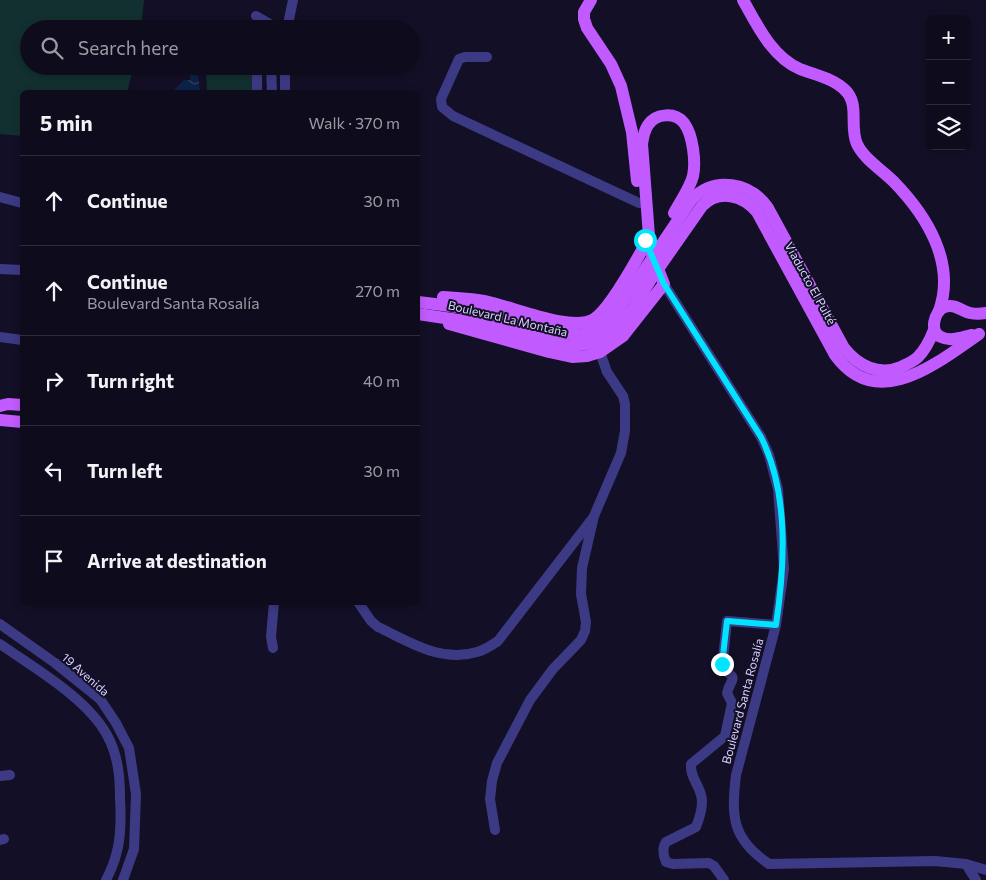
<!DOCTYPE html>
<meta charset="utf-8">
<style>
body{margin:0;font-family:Commissioner,sans-serif;background:#171425;color:#f1f3f6}
.controls{position:absolute;right:15px;top:15px;display:grid;overflow:hidden;border-radius:8px;box-shadow:0 2px 8px #0003}
.controls button{width:45px;height:45px;display:grid;place-items:center;padding:0;border:0;border-bottom:1px solid #2e2b3b;background:#0e0b1c;color:#f1f3f6;font:25px sans-serif}
.stop{position:absolute;width:15px;height:15px;margin:-11px;border:4px solid #00e5ff;border-radius:50%;background:#fff}
.stop.end{background:#00e5ff;border-color:#fff;box-shadow:0 1px 5px #0008}
.list{margin:0;padding:0;list-style:none}
h2{display:flex;justify-content:space-between;align-items:center;height:65px;margin:0;padding:0 20px;font-size:21px}
h2 small{font-size:16px;font-weight:400;color:#9b9ba3}
.list li{display:grid;grid-template-columns:32px 1fr auto;gap:15px;align-items:center;box-sizing:border-box;height:90px;padding:0 20px;border-top:1px solid #2e2b3b}
.list b{display:block;font-size:19px;white-space:nowrap}
.list p{margin:0;font-size:16px;white-space:nowrap;color:#9b9ba3}
.list em{font-size:16px;font-style:normal;color:#9b9ba3}
.icon{flex:none;width:28px;height:28px;fill:none;stroke:currentColor;stroke-width:2;stroke-linecap:round;stroke-linejoin:round}
.map{position:relative;flex:none;width:986px;height:880px;overflow:hidden}
.search{position:absolute;background:#0e0b1c;box-shadow:0 2px 8px #0003;left:20px;top:20px;width:400px;height:55px;display:flex;align-items:center;gap:12px;box-sizing:border-box;padding:0 18px;border-radius:28px;color:#9b9ba3;font-size:19px}
.panel{position:absolute;background:#0e0b1c;box-shadow:0 2px 8px #0003;left:20px;top:90px;width:400px;height:515px;border-radius:8px}
.map>svg:first-child{display:block}
.grass{fill:#12302f}
.water{fill:url(#water-waves)}
.lines{fill:none;stroke-linecap:round;stroke-linejoin:round}
.minor{stroke:#3d3a85;stroke-width:10}
.major{stroke:#c25bff;stroke-width:12}
.route{stroke:#00e5ff;stroke-width:6}
.labels{text-anchor:middle;dominant-baseline:central;stroke-width:4;stroke-linejoin:round;paint-order:stroke}
.street-label{font-size:12px;fill:#d9d4ff;stroke:#130f26}
</style>
<div class="map">
<svg width="986" height="880" viewBox="0 0 986 880">
<defs>
<pattern id="water-waves" width="16" height="10" patternUnits="userSpaceOnUse" patternTransform="scale(1.25)"><rect width="16" height="10" fill="#0c2248"/><path d="M0 5q4-4 8 0t8 0" fill="none" stroke="#2f4163"/></pattern>
</defs>
<rect width="100%" height="100%" fill="#130f26"/>
<g class="grass">
<path d="M0,0h144l-3,29h-112v37h105l-7,26h-105v44l-22,-2z"/>
<path d="M206,66h50l1,26h-50z"/>
</g>
<path class="water" d="M198,74l2,18h-26v-2l10,-10h6v-5z"/>
<g class="lines">
<g class="minor">
<path d="M256,16l23,13"/>
<path d="M287,29l6,-29"/>
<path d="M487,57h-22l-6,2 -18,40 1,8 11,9 186,87"/>
<path d="M257,66v26"/>
<path d="M271,66l1,26"/>
<path d="M285,66v26"/>
<path d="M0,197l22,6"/>
<path d="M0,269l22,1"/>
<path d="M664,284l97,153 8,18 9,34 6,80 -8,56 -40,150c-5,42 -4,64 33,89l166,-3 31,3 20,6"/>
<path d="M0,337l22,3"/>
<path d="M358,602l13,19 7,6c32,15 63,36 99,25 8,-2 15,-7 21,-11l94,-122"/>
<path d="M0,624l55,39 45,36 16,24 13,25 7,46 -2,55 -11,31"/>
<path d="M0,644c34,24 87,54 107,91 11,20 13,41 13,63 1,17 1,41 -4,57 -2,9 -6,17 -10,25"/>
<path d="M273,648l-2,-11 3,-35"/>
<path d="M0,776l10,-1"/>
<path d="M495,830l-5,-31 2,-18 5,-18 33,-63 23,-31 28,-29 4,-9 1,-9 -5,-28 1,-26 12,-52 27,-63 4,-22v-27l-2,-8 -16,-24 -7,-20"/>
<path d="M0,840l4,-1"/>
<path d="M966,864l10,16"/>
<path d="M724,880l-10,-14 -5,-3 -36,1 -7,-2c-3,-7 -4,-14 0,-20l30,-15c4,-10 8,-22 5,-32 -3,-12 -11,-18 -10,-31l34,-28 7,-33 -5,-10c5,-18 12,-12 -5,-25l5,-47 49,4"/>
</g>
<g class="major">
<path d="M591,0l-7,12v7l3,9 24,36 10,22 11,46 5,49"/>
<path d="M743,0c14,25 29,57 57,69 15,6 33,9 45,21 15,14 4,37 12,54 7,15 25,26 37,38 33,34 62,81 45,129"/>
<path d="M443,297c14,1 28,1 42,4 26,5 87,32 109,18 16,-10 42,-58 52,-76"/>
<path d="M418,302c26,3 53,6 79,13 24,6 62,22 86,19 15,-2 25,-12 34,-23l75,-112c23,-23 58,-17 76,9l76,140c14,18 35,28 57,19 6,-3 13,-6 17,-10 8,-8 12,-17 16,-27"/>
<path d="M418,314l67,10 85,22 24,-3 19,-11 19,-22 19,-31 51,-73c17,-17 41,-11 55,6l78,143c42,58 102,8 144,-21"/>
<path d="M449,324l100,28 23,5 15,-1 13,-4 23,-16 41,-52 -14,-35 -8,-105c1,-7 2,-13 6,-19 8,-12 27,-13 36,-2 9,12 12,39 9,53 -3,12 -13,26 -19,37"/>
<path d="M972,335c-10,2 -21,7 -31,2 -12,-5 -7,-25 3,-30 11,-4 17,4 26,6 5,1 11,1 16,0"/>
<path d="M0,406l8,-2 14,1"/>
<path d="M0,420l22,2"/>
</g>
</g>
<g class="lines">
<path class="route" d="M645,240l19,44 97,153c28,56 24,128 15,188l-49,-4 -5,43"/>
</g>
<g class="labels">
<g class="street-label">
<text transform="translate(811 283) rotate(61)">Viaducto El Pulté</text>
<text transform="translate(508 318) rotate(13)">Boulevard La Montaña</text>
<text transform="translate(86 674) rotate(41)">19 Avenida</text>
<text transform="translate(742 701) rotate(-75)">Boulevard Santa Rosalía</text>
</g>
</g>
</svg>
<div class="controls">
<button>+</button>
<button>−</button>
<button><svg class="icon" aria-label="layers" viewBox="0 0 24 24"><path d="M12 4l9 5-9 5-9-5zM3 14l9 5 9-5"/></svg></button>
</div>
<div class="stop" style="left:645px;top:240px"></div>
<div class="stop end" style="left:722px;top:664px"></div>
<div class="search"><svg class="icon" aria-label="search" viewBox="0 0 24 24"><circle cx="10" cy="10" r="6"/><path d="M15 15l6 6"/></svg>Search here</div>
<section class="panel">
<h2>5 min<small>Walk · 370 m</small></h2>
<ul class="list">
<li><svg class="icon" aria-label="ahead" viewBox="0 0 24 24"><path d="M12 20V5M6 11l6-6 6 6"/></svg><div><b>Continue</b></div><em>30 m</em></li>
<li><svg class="icon" aria-label="ahead" viewBox="0 0 24 24"><path d="M12 20V5M6 11l6-6 6 6"/></svg><div><b>Continue</b><p>Boulevard Santa Rosalía</p></div><em>270 m</em></li>
<li><svg class="icon" aria-label="right" viewBox="0 0 24 24"><path d="M7 20v-9h11M14 6l5 5-5 5"/></svg><div><b>Turn right</b></div><em>40 m</em></li>
<li><svg class="icon" aria-label="left" viewBox="0 0 24 24"><path d="M17 20v-9H6M10 6l-5 5 5 5"/></svg><div><b>Turn left</b></div><em>30 m</em></li>
<li><svg class="icon" aria-label="arrive" viewBox="0 0 24 24"><path d="M6 21V4h12l-3 4 3 4H6"/></svg><div><b>Arrive at destination</b></div></li>
</ul>
</section>
</div>
